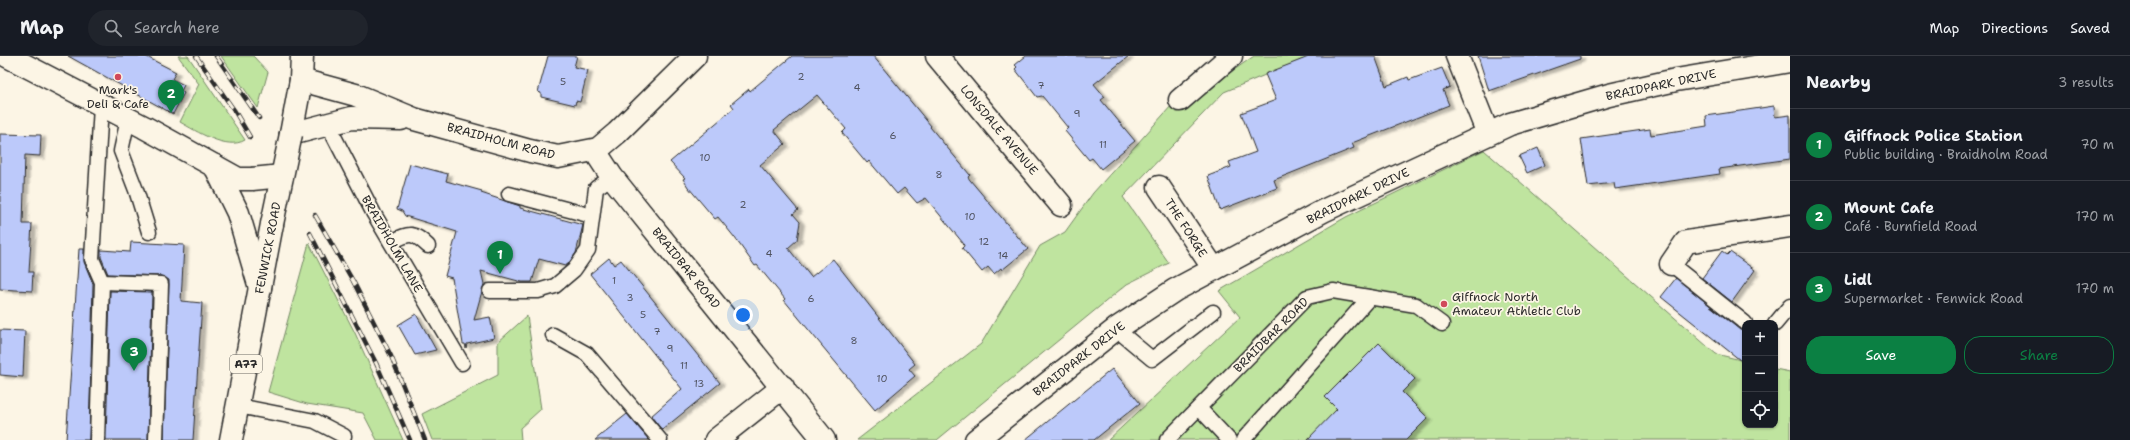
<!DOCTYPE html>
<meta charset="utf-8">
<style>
body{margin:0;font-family:"Shantell Sans",sans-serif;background:#20242c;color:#f1f3f6}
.controls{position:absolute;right:12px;bottom:12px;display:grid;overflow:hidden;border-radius:8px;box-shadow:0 1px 3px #0004}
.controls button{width:36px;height:36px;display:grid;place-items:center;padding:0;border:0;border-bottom:1px solid #363941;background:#171b24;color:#f1f3f6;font:20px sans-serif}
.you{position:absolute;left:743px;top:259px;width:14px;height:14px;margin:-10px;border:3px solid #fff;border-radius:50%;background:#1a73e8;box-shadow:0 0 0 6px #1a73e833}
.badge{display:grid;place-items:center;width:26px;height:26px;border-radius:50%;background:#0b8043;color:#fff;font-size:13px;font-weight:700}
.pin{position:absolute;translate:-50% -33px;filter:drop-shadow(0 1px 2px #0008)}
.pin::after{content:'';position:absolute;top:21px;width:14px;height:12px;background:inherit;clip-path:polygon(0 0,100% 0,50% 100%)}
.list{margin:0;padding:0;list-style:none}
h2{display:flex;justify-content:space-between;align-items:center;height:52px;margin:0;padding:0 16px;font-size:17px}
h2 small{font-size:13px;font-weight:400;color:#9ea1a6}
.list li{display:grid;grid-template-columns:26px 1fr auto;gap:12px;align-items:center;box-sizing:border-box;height:72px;padding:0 16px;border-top:1px solid #363941}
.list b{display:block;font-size:15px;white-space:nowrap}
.list p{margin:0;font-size:13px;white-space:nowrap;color:#9ea1a6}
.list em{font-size:13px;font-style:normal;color:#9ea1a6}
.actions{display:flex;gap:8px;padding:12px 16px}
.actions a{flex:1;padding:9px 0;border:1px solid #0b8043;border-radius:16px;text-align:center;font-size:14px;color:#0b8043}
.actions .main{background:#0b8043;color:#fff}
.icon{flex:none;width:22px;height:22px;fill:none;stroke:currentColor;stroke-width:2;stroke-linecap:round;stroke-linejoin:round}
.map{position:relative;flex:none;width:1790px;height:384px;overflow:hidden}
header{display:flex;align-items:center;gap:24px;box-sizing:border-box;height:56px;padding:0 20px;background:#171b24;border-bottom:1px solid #363941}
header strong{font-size:19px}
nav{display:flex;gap:22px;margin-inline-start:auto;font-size:14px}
.search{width:280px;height:36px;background:#20242c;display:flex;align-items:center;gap:10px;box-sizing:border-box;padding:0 14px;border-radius:22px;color:#9ea1a6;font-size:15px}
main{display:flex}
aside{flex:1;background:#171b24}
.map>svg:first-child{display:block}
.green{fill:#bfe49f;stroke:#758865}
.building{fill:#bcc9fa;stroke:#2b2b2b;filter:url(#shadow)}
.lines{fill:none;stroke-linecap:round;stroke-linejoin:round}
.lane-casing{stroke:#2b2b2b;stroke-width:17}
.street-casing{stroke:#2b2b2b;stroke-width:25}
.secondary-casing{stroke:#2b2b2b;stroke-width:25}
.primary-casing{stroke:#2b2b2b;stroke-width:25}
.lane{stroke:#fcf5e5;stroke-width:14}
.street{stroke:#fcf5e5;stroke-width:22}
.secondary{stroke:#fcf5e5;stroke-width:22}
.primary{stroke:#fcf5e5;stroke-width:22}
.rail-casing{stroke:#2b2b2b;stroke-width:4.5}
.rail{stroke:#fcf5e5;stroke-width:3;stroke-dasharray:9;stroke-linecap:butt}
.street-bridge-casing{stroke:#2b2b2b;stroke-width:25;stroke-linecap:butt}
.primary-bridge-casing{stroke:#2b2b2b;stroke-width:25;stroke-linecap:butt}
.street-bridge{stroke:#fcf5e5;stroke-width:22}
.primary-bridge{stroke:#fcf5e5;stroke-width:22}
.poi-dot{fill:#d1495b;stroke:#fcf5e5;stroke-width:1.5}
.labels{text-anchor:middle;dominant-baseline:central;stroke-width:3.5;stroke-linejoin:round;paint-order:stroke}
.number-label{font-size:10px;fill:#4f525f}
.shield{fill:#fcf5e5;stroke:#6a6863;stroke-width:1}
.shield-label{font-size:11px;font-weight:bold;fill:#2b2b2b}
.street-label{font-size:12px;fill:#2b2b2b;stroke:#fcf5e5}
.poi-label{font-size:12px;fill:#2b2b2b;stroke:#fcf5e5}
</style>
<header>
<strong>Map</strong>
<div class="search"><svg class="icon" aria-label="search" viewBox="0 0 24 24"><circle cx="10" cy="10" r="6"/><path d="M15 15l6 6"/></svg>Search here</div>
<nav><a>Map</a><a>Directions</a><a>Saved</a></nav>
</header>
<main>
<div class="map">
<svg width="1790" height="384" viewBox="0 0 1790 384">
<defs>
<filter id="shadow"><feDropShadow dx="4.5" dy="2.5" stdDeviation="1" flood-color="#0004"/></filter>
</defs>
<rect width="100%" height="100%" fill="#fcf5e5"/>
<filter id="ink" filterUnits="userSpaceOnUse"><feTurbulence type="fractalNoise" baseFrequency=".025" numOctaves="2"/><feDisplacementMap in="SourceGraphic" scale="8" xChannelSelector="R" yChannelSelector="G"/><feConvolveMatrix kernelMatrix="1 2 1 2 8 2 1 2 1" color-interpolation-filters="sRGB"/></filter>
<g filter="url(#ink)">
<g class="green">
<path d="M178,0h10l57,84c-18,11 -49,-9 -65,-18l19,-38z"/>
<path d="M221,0h32l15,16 -10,36z"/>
<path d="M1254,0h57l-87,36 -101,105 46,66 -42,21 -190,156h-80l124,-96 59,-98 25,-14 28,-39 79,-88 6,4z"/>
<path d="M1484,94l232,204 29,7v64h30v-56l15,3v68h-682l132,-123 -21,-26 127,-74z"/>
<path d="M309,187l46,90 48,107h-26l-14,-27 -56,-9 -39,-12z"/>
<path d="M527,260l14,93 -21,19 1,12h-89l-10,-26 76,-39v-33z"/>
</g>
<g class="building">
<path d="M68,0h77l31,16 -4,7 12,6 -3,6 3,2 -11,21z"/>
<path d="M548,0h29l-3,11 14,3 -8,32 -4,-1 -1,4 -34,-8v-4l-3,-1z"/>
<path d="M792,0h81l58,70 -1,1 40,48 -2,2 2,3 58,69 -26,21 -1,-2 -7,6 -6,-7 -6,5 -20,-24 2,-2 -1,-3 -37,-45 -9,5 -13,-15 -7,6 -28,-33 -2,2 -25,-30 4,-4 -29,-34 -43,35 11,14 -25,21 38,45 -5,4 7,8 -3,18 -9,8 23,29 22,-18 82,105 -6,5 6,7 -40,34 -91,-110 1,-1 -28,-34 -2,1 -20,-28 -17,-21 -3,2 -27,-32 -5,-8 2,-1 -15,-16 64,-54 -3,-4 18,-15 1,2z"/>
<path d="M1026,0h103l-35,28 11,13 -4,3 34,41 -34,28 -9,-11 -3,2 -24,-29 3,-3 -26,-32 -5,1 -22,-28 2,-2 -2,-2z"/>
<path d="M1311,0h64l11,30 22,-9 1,3 33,-12 8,19 -7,3 6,15 -97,38 2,5 -80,32 3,8 -57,22 -12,-34 23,-9 -2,-5 27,-10 -15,-39 35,-13 -11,-26z"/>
<path d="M1478,0h102v3l-91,32z"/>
<path d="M1774,50l1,11 15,-2v44l-71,10 1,5 -105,15 -1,-6 -26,3 -7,-47 69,-10 1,6 56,-9 -1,-10z"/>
<path d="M0,78l41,1 -1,21 -15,-1 -2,69h9l-3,48h4l-1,19 -32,-2z"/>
<path d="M1538,92l7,17 -18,8 -8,-17z"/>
<path d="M410,108l38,10 -2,7 36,10 -1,2 39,13v2l63,17 -7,28 -8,11 -3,2 -26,-7 -7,23h-10l-41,-11 3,13 -10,36 16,-3 4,21 -27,6 -1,4 -1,-4h-2l-11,-66 -7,-2 12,-44 -52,-16 -3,-5 -5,-2z"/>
<path d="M131,186l53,3 -3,56 21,2 -9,137h-29l5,-160 -8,-4 -53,-2 -7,-17v-7l29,2z"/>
<path d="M79,193h5v13l9,22 -4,156h-23z"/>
<path d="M1722,195l5,4 3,-3 25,18 -23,32 -30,-24z"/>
<path d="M609,202l5,7 7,-5 99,123 -58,47 -11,-14 31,-27 -92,-115z"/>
<path d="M1676,222l64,52 5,1v33l-84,-67z"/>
<path d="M110,235l42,1 -4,148h-42z"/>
<path d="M416,258l20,36 -21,5 -17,-30z"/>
<path d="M0,274l25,1 -2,46 -23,-2z"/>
<path d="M1379,287l36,36 -13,13 26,26 -22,22h-99l30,-31 -12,-12z"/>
<path d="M1112,313l28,34 -46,37h-69z"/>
<path d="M627,358l22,26h-54l17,-14z"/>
</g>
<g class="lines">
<g class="lane-casing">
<g id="lane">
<path d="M128,63l-7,32 15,39 13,42"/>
<path d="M327,67l47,91 88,149"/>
<path d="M509,138l83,22"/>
<path d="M391,186c19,-9 21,-11 37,4"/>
<path d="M1671,208l74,59"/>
<path d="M102,226l59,2 -5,156"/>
<path d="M490,235h48l17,-5 19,-16 14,-20 8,-62 16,-11"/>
<path d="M1775,268l15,-18"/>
<path d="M1116,273l36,30 61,-47"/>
<path d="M553,279l34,19 73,86"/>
<path d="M238,350l77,15 29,15"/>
<path d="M1199,352l30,32"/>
<path d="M97,384l5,-158 -10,-23 9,-153"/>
<path d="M1167,384l140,-143 26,-6 83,14 26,19"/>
<path d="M1243,384l127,-143"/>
</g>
</g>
<g class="street-casing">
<g id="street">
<path d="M7,0l137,71 94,52h14"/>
<path d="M937,0l124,149"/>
<path d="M1457,0l31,78"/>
<path d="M1180,44l51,-44"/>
<path d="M595,95l17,26 212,263"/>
<path d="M215,110l23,47 22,75"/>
<path d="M1159,131l55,82"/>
<path d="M1671,208l15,-22 104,-16"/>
<path d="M716,384l67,-53"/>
<path d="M976,384l140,-111 59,-39 148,-79 187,-87 99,-29 67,-15 114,-19"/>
</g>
</g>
<g class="secondary-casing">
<g id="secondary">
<path d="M301,24l55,15 58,24 116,32 28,6 40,-8 19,-16 78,-77"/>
<path d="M291,78l61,-16 49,1"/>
</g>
</g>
<g class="primary-casing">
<g id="primary">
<path d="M291,78l10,-54 1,-24"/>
<path d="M231,384l41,-216"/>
</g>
</g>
<use href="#lane" class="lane"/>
<use href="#street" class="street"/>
<use href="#secondary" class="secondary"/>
<use href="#primary" class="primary"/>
<g class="rail-casing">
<g id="rail">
<path d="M196,0l38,54 16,27"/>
<path d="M216,0l43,62"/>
<path d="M315,159l38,66 38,75 34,84"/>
<path d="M310,177l66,130 34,77"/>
</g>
</g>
<use href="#rail" class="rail"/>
<g class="street-bridge-casing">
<path id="street-bridge" d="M252,123l30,-3"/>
</g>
<g class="primary-bridge-casing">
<path id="primary-bridge" d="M272,168l19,-90"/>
</g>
<use href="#street-bridge" class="street-bridge"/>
<use href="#primary-bridge" class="primary-bridge"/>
</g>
</g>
<g class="poi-dot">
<circle cx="118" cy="21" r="4"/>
<circle cx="1444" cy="248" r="4"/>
</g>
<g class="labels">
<g class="number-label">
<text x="801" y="20">2</text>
<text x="563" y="25">5</text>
<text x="1041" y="29">7</text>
<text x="857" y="31">4</text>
<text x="1077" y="57">9</text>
<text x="893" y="79">6</text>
<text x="1103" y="88">11</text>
<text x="705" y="101">10</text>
<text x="939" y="118">8</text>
<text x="743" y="148">2</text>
<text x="970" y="160">10</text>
<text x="984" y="185">12</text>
<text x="769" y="197">4</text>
<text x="1003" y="199">14</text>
<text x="614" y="224">1</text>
<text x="630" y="241">3</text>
<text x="811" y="242">6</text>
<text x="643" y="258">5</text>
<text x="657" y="275">7</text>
<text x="854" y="284">8</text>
<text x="670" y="292">9</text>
<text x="684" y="309">11</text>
<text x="882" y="322">10</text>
<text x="699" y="327">13</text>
</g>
<rect class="shield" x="230" y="299" width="32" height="18" rx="3"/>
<g class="shield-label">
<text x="246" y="308">A77</text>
</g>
<g class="street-label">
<text transform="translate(1661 29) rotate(-12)">BRAIDPARK DRIVE</text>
<text transform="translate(999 74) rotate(50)">LONSDALE AVENUE</text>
<text transform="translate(501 85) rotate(15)">BRAIDHOLM ROAD</text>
<text transform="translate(1358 140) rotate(-26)">BRAIDPARK DRIVE</text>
<text transform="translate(1186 172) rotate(57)">THE FORGE</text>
<text transform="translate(392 188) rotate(60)">BRAIDHOLM LANE</text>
<text transform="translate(268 192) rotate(-79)">FENWICK ROAD</text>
<text transform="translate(686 212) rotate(51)">BRAIDBAR ROAD</text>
<text transform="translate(1271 279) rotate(-45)">BRAIDBAR ROAD</text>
<text transform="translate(1079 303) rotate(-38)">BRAIDPARK DRIVE</text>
</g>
<g class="poi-label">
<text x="118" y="34">Mark's<tspan x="118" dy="14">Deli &amp; Cafe</tspan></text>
<text x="1452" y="241" text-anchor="start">Giffnock North<tspan x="1452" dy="14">Amateur Athletic Club</tspan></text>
</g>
</g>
</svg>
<div class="controls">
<button>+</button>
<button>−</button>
<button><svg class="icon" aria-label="locate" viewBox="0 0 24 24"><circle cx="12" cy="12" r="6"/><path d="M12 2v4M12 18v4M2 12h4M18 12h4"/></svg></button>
</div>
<div class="you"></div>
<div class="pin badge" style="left:500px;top:218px">1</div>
<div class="pin badge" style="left:171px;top:57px">2</div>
<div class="pin badge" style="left:134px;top:315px">3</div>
</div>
<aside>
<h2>Nearby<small>3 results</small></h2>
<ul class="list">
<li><span class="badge">1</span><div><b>Giffnock Police Station</b><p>Public building · Braidholm Road</p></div><em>70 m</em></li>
<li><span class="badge">2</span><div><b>Mount Cafe</b><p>Café · Burnfield Road</p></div><em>170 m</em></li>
<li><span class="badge">3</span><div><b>Lidl</b><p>Supermarket · Fenwick Road</p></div><em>170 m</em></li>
</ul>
<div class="actions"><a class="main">Save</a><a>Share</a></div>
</aside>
</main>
